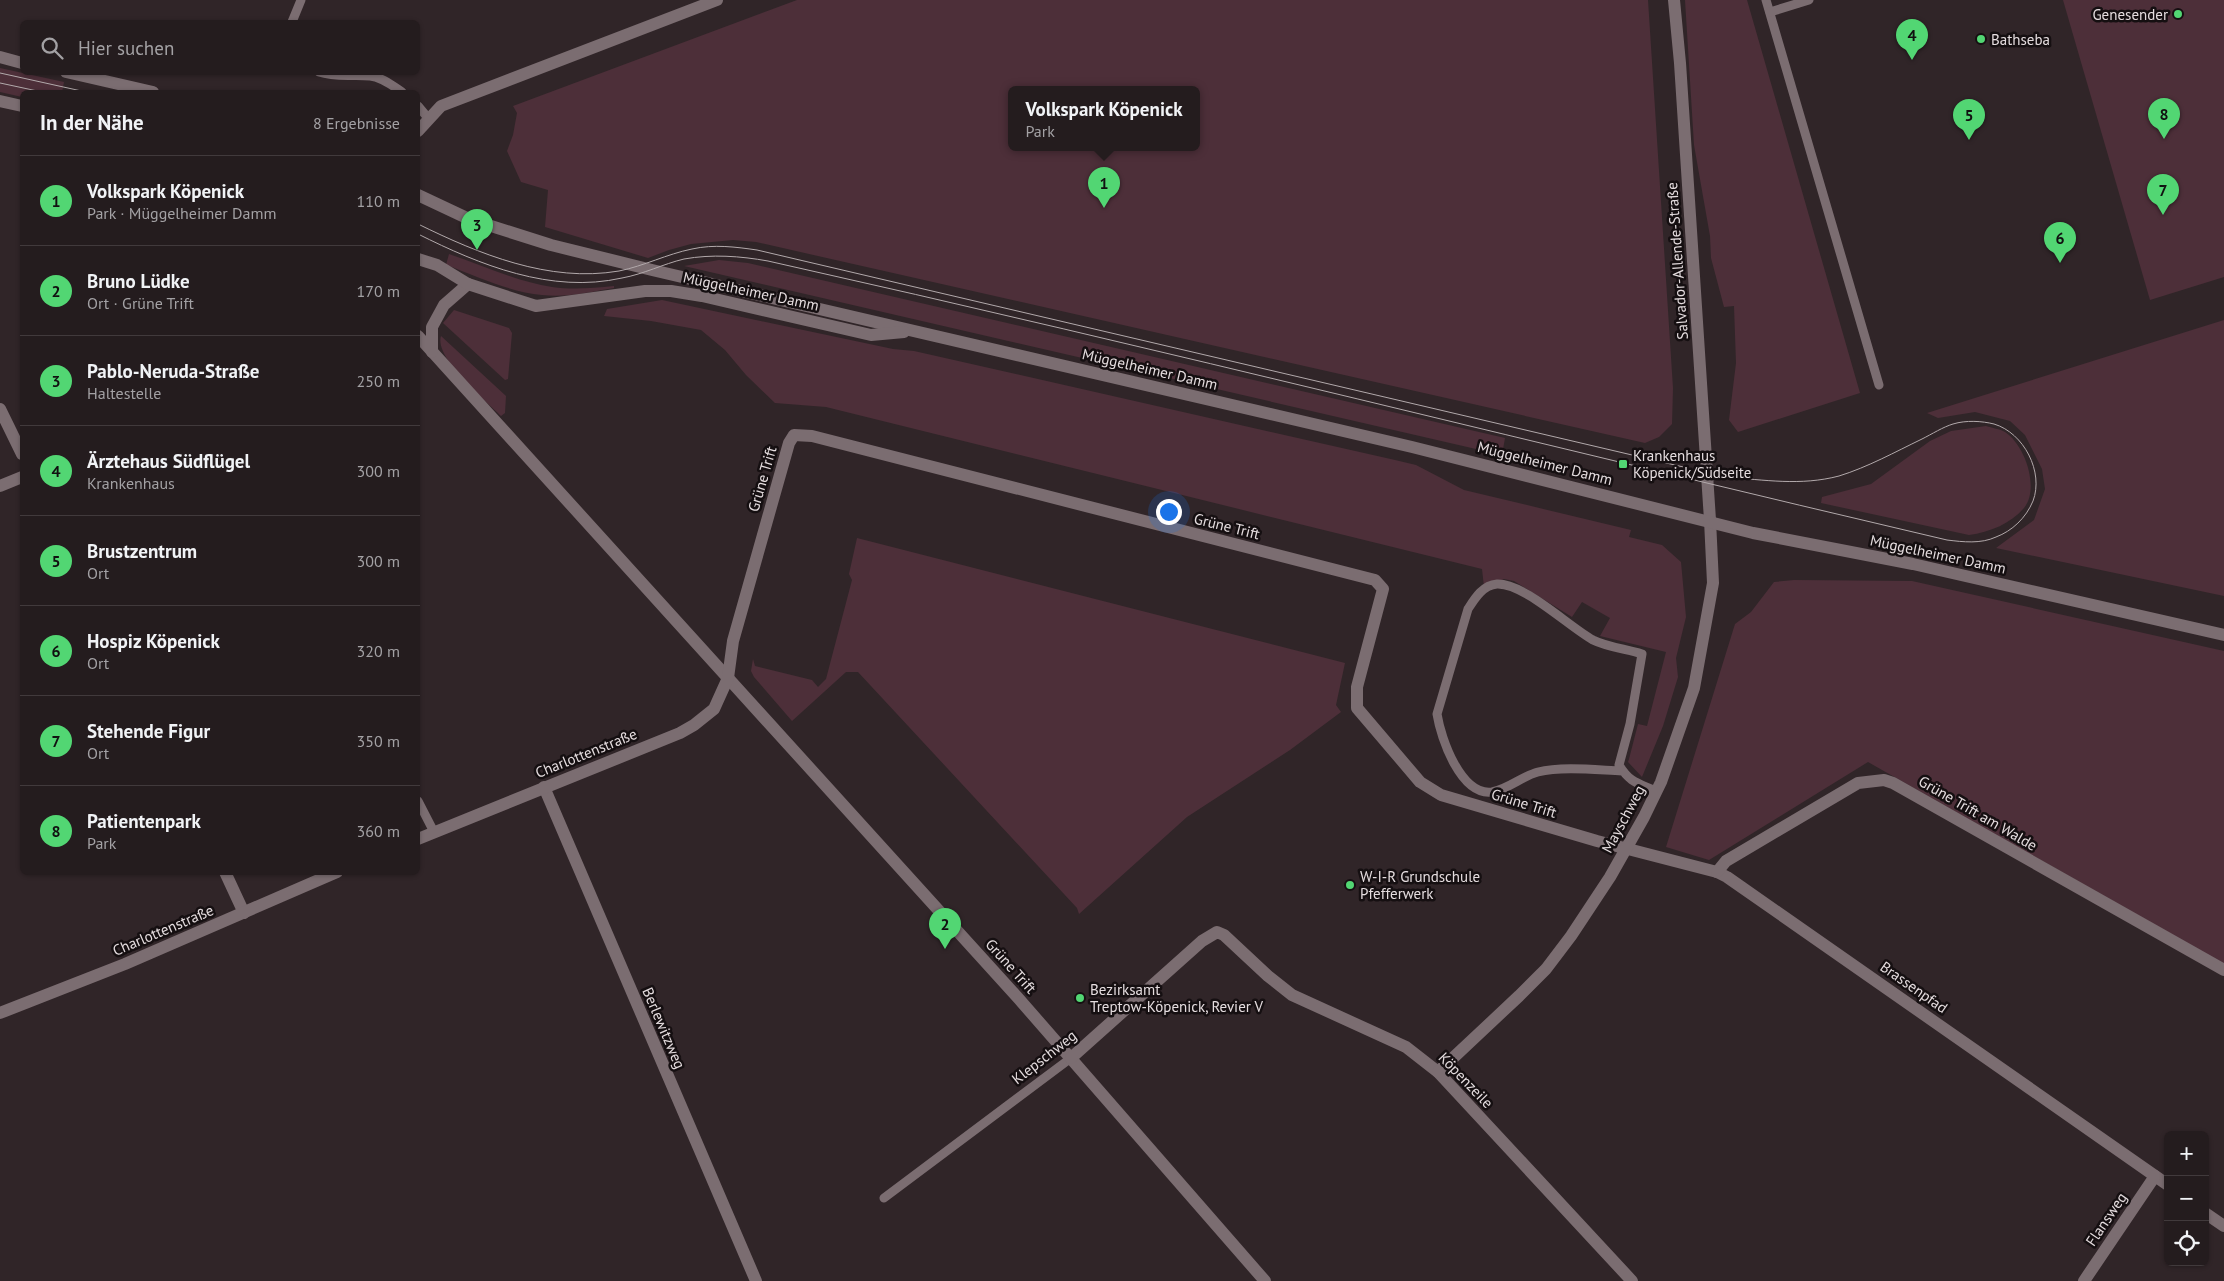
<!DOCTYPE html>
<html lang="de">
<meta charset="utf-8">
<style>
body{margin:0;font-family:"PT Sans",sans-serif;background:#2c2527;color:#f1f3f6}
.controls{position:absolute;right:15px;bottom:15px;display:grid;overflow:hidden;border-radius:8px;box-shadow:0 1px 4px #0004}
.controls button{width:45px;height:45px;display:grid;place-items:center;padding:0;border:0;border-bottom:1px solid #413a3c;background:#241c1e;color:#f1f3f6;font:25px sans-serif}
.you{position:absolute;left:1168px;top:511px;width:18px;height:18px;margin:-12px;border:4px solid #fff;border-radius:50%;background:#1a73e8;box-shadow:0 0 0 8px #1a73e833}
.badge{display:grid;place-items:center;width:32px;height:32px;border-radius:50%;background:#52d673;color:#111;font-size:16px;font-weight:700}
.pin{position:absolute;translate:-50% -41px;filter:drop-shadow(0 1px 2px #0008)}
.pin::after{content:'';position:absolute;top:26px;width:18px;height:15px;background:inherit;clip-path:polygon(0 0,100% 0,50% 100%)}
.popup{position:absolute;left:1008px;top:86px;width:192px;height:65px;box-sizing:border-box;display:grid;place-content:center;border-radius:8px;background:#241c1e;filter:drop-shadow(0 1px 4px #0005);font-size:16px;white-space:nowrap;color:#a3a1a4}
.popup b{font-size:19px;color:#f1f3f6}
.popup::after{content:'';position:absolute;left:50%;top:100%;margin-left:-10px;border:10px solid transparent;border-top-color:#241c1e}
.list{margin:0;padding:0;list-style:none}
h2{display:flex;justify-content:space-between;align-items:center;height:65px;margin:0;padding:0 20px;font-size:21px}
h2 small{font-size:16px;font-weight:400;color:#a3a1a4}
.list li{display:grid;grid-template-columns:32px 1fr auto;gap:15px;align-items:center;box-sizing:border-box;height:90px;padding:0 20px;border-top:1px solid #413a3c}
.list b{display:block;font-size:19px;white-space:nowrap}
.list p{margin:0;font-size:16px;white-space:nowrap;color:#a3a1a4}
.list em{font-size:16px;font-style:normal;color:#a3a1a4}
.icon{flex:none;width:28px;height:28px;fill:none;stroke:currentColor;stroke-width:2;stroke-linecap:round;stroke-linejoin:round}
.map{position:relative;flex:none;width:2224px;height:1281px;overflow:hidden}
.search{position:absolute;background:#241c1e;box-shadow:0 1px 4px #0004;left:20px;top:20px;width:400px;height:55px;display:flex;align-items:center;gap:12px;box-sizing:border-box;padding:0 18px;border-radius:8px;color:#a3a1a4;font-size:19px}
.panel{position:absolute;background:#241c1e;box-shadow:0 1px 4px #0004;left:20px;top:90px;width:400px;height:785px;border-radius:8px}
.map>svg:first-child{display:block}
.green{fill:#4d2f39;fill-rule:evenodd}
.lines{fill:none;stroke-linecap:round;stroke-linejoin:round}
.lane{stroke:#7b6d71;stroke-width:9}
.street{stroke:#7b6d71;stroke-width:12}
.secondary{stroke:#7b6d71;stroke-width:12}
.tram{stroke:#b2a9ab;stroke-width:1}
.poi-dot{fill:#52d673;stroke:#150f11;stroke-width:2}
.labels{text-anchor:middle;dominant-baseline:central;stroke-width:5;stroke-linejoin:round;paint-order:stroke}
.poi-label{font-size:15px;fill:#e5dddf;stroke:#150f11;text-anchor:start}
.street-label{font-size:15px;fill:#e5dddf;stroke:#150f11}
</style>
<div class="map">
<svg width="2224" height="1281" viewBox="0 0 2224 1281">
<rect width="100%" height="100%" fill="#302528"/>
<g class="green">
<path d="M797,0h851l25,388 -1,36 -13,13 -14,6 -889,-201 -23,-2 -42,4 -22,6 -21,8 -103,-31 3,-37 -27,-8 -14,-31 6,-16 4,-22 -4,-7zM1012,89h184v58h-184z"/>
<path d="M1685,0h62l113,393 -122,39 -9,-12 7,-57 -2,-57 -10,1 -13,-49 -1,-22 -16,-91z"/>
<path d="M2063,0h161v277l-74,23z"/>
<path d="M0,68l64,14 -2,10h-40v5l-22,-5z"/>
<path d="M449,254c33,11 69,28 103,33 21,3 41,1 62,-1v2c-24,4 -48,10 -72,7 -33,-3 -65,-19 -96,-30z"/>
<path d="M719,260l29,3 757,175 -3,17 -818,-189z"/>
<path d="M662,300l231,49 21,2 481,109 21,5 48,25 167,40 -2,7 33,8 19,17 5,55 -10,41 2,19 -15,49 -21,51 -14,-15 1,-3 9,-35 9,2 19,-74 -66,-16 10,-18 -28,-16 -10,15 -58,-36 -10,-2 -20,8 -2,-18 -656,-162 -51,-4 -29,-28 -21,-25 -24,-20 -50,-9 -47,-5 3,-7z"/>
<path d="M454,310l55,18 3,5 -4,46 -3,1 -62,-57z"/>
<path d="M2224,320v276l-228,-48 38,-28 11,-31 -3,-20 -17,-34 -15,-14 -35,-9 -37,6 -11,-5z"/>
<path d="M441,336l65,60 -1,17 -4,3c-15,-15 -67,-58 -60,-80z"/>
<path d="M1986,426c6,2 14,3 19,6 20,13 35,56 19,76 -14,16 -34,24 -55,27l-148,-32 1,-6 49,-13 59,-43 21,-10z"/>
<path d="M857,538l488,125 -9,42 5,7 -51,38 -103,67 -108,97 -2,-6 -219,-236h-12l-54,49 -38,-44 -3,-6 2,-12 2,7 57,14 6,7 8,-8 26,-99 -3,-6z"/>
<path d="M1794,580l118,1 312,70v313l-356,-202 -159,98 -43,-13 69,-223 16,-12 23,-30z"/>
</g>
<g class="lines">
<g class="lane">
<path d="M1766,0l113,385"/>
<path d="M1770,12l39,-12"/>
<path d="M292,22l9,-22"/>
<path d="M319,72c18,6 34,2 51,4 12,1 23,10 32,16"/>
<path d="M418,106l10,12"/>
<path d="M1622,771c-25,-1 -60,-5 -84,1 -16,4 -29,17 -46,20 -31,4 -51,-53 -55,-78l31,-105c7,-11 15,-24 29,-25 27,-1 71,42 96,56 14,7 33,9 49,14l-12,70 -11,41c11,18 19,18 37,26"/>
<path d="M418,801l16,31"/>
<path d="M884,1198l187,-140"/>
</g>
<g class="street">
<path d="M418,336l601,663 246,282"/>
<path d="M432,352v-25l12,-22 24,-21"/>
<path d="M0,409l22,45"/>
<path d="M0,486l22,-9"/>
<path d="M544,787l212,494"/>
<path d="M418,839l262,-106 14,-8 20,-16 14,-31 5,-37 56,-198 5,-8 18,1 563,144 8,9 -26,98v21l63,74 21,13 156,46 120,31 10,5 441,308"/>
<path d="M225,872l19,41"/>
<path d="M1717,872l9,-11 132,-78 26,-3 9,3 331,187"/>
<path d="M0,1013l125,-49 212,-92"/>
<path d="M1071,1058l131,-117 15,-9 7,3 44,41 24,19 114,52 32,25 194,209"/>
<path d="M1438,1072l81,-76 27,-27 25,-33 39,-59 34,-60 17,-35 33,-94 19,-105 -3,-63"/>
<path d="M2205,1213l19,13"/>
<path d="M2084,1281l71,-105"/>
</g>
<g class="secondary">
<path d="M1674,0l6,63 30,457"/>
<path d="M0,57l22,6"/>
<path d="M66,72l87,20"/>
<path d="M0,101l22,5"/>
<path d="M418,131l23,-25 276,-106"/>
<path d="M418,195l51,24 82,26 101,25 760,177 341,86 160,31 311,71"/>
<path d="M418,259l19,6 31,19 68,22 109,-15h26l31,5 169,39 33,-3"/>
</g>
<g class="tram">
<path d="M0,73l86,19"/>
<path d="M0,83l42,9"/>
<path d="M418,224c61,30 131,59 201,47 25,-5 48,-17 73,-22 22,-5 44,-2 65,1l969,227c39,3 75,9 113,-1 29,-9 56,-24 83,-37 10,-5 21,-12 31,-15 13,-4 29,-3 41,0 30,9 50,48 39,77 -7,17 -21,30 -37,36 -15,7 -33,5 -49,3 -393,-92 -785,-191 -1179,-279 -28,-5 -56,-7 -84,-2 -21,5 -40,15 -62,19 -71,16 -142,-13 -204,-44"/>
</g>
</g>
<g class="poi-dot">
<circle cx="2178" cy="14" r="5"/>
<circle cx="1981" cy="39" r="5"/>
<rect x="1618" y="459" width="10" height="10" rx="2.5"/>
<circle cx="1350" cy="885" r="5"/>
<circle cx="1080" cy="998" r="5"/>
</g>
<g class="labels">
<g class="poi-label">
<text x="2168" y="14" text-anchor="end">Genesender</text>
<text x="1991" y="39">Bathseba</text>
<text x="1633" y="455">Krankenhaus<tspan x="1633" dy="17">Köpenick/Südseite</tspan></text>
<text x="1360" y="876">W-I-R Grundschule<tspan x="1360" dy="17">Pfefferwerk</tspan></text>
<text x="1090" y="989">Bezirksamt<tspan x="1090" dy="17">Treptow-Köpenick, Revier V</tspan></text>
</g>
<g class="street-label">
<text transform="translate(1677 261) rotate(-94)">Salvador-Allende-Straße</text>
<text transform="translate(751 291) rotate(12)">Müggelheimer Damm</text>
<text transform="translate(1150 369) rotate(13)">Müggelheimer Damm</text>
<text transform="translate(1545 463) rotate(14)">Müggelheimer Damm</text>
<text transform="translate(762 479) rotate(-74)">Grüne Trift</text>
<text transform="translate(1227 526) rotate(14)">Grüne Trift</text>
<text transform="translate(1938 554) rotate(12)">Müggelheimer Damm</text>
<text transform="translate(586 753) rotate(-22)">Charlottenstraße</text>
<text transform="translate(1524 803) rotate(17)">Grüne Trift</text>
<text transform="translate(1978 813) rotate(30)">Grüne Trift am Walde</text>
<text transform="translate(1623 819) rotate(-62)">Mayschweg</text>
<text transform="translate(163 930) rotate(-23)">Charlottenstraße</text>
<text transform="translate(1011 966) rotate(48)">Grüne Trift</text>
<text transform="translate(1914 987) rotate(35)">Brassenpfad</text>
<text transform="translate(664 1028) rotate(67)">Berlewitzweg</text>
<text transform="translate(1044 1057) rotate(-38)">Klepschweg</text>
<text transform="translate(1466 1080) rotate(46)">Köpenzeile</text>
<text transform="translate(2106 1219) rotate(-56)">Flansweg</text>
</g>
</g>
</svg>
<div class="controls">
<button>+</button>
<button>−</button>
<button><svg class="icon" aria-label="locate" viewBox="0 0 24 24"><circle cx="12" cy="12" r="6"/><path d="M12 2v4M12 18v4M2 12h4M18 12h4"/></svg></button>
</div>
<div class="you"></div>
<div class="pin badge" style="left:1104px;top:208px">1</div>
<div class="popup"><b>Volkspark Köpenick</b>Park</div>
<div class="pin badge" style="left:945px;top:949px">2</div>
<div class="pin badge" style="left:477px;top:250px">3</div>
<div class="pin badge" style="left:1912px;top:60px">4</div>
<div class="pin badge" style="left:1969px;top:140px">5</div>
<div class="pin badge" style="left:2060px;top:263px">6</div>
<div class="pin badge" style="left:2163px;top:215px">7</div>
<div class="pin badge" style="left:2164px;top:139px">8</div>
<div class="search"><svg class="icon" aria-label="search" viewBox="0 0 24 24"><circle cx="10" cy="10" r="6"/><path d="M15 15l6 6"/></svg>Hier suchen</div>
<section class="panel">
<h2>In der Nähe<small>8 Ergebnisse</small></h2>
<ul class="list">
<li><span class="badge">1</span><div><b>Volkspark Köpenick</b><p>Park · Müggelheimer Damm</p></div><em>110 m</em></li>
<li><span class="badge">2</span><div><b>Bruno Lüdke</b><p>Ort · Grüne Trift</p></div><em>170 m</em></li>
<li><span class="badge">3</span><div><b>Pablo-Neruda-Straße</b><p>Haltestelle</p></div><em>250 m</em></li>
<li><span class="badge">4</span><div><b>Ärztehaus Südflügel</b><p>Krankenhaus</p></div><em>300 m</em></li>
<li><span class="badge">5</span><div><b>Brustzentrum</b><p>Ort</p></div><em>300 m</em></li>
<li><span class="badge">6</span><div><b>Hospiz Köpenick</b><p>Ort</p></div><em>320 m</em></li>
<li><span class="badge">7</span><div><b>Stehende Figur</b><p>Ort</p></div><em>350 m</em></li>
<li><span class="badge">8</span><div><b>Patientenpark</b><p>Park</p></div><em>360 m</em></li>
</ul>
</section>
</div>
